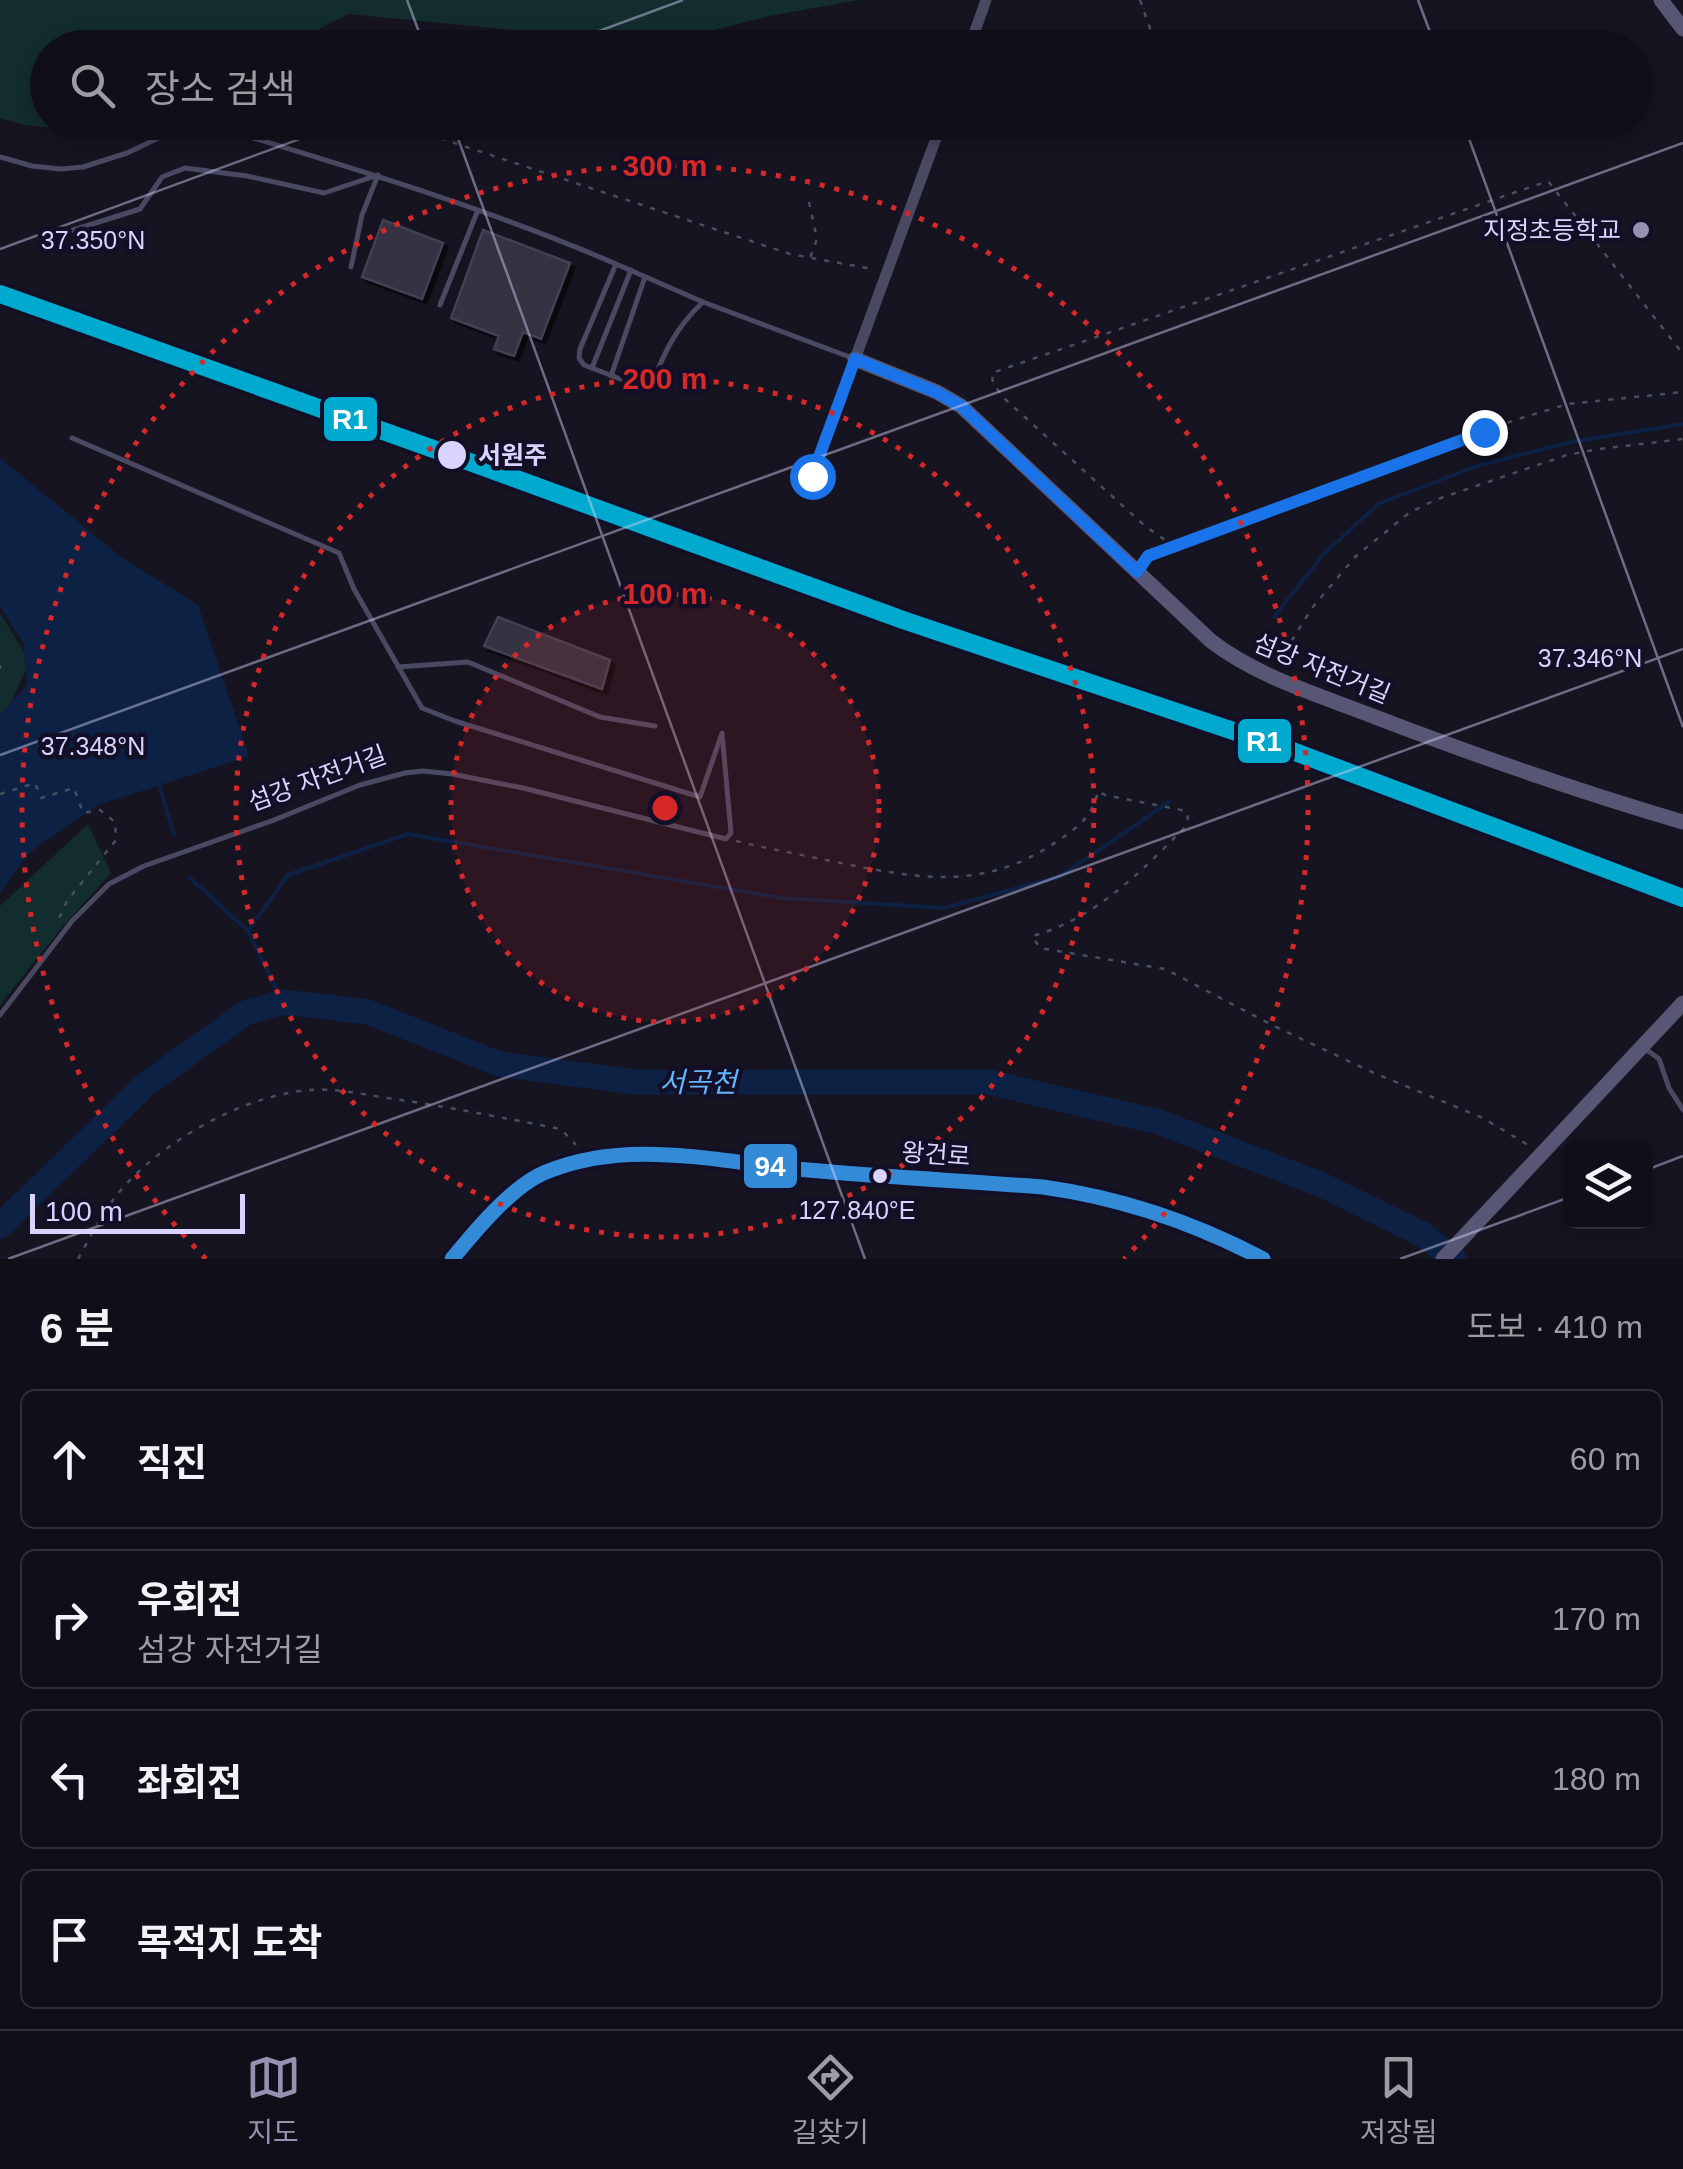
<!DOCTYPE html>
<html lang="ko">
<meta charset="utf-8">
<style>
body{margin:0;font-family:Helvetica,"Noto Sans KR",sans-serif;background:#1e1d26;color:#f1f3f6}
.controls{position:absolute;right:30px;bottom:30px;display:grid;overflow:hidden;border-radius:15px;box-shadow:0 5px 15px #0003}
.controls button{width:90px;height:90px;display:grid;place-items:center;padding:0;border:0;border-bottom:2px solid #302f38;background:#100f19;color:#f1f3f6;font:50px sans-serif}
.scale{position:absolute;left:30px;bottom:25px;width:215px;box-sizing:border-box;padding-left:10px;border:5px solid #d9d4ff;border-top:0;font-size:28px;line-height:35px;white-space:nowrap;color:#d9d4ff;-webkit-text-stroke:8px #130f26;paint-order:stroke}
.stop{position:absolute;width:30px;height:30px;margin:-22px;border:8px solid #1a73e8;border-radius:50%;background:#fff}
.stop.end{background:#1a73e8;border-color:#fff;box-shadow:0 2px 10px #0008}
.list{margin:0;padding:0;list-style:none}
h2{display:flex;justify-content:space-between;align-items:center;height:130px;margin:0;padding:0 40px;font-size:42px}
h2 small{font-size:32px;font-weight:400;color:#9c9ca2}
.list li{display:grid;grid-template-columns:65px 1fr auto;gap:30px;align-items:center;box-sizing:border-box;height:140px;margin:0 20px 20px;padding:0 20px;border:2px solid #302f38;border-radius:15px}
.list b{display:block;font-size:38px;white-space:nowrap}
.list p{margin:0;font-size:32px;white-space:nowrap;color:#9c9ca2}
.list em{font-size:32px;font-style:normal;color:#9c9ca2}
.icon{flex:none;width:55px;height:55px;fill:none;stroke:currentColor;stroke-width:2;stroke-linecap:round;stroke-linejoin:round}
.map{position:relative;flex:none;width:1683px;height:1259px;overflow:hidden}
.search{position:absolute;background:#100f19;box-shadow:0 5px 15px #0003;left:30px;right:30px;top:30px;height:110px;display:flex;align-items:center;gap:25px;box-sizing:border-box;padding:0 35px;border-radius:55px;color:#9c9ca2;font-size:38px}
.sheet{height:770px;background:#100f19}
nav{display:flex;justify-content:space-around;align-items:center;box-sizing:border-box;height:140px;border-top:2px solid #302f38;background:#100f19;font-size:28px;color:#9c9ca2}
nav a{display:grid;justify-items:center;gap:5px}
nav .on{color:#9591b1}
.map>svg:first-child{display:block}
.green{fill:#132c2d}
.water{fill:#0d2144}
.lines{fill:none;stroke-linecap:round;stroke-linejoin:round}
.stream{stroke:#0d2144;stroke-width:4}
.river{stroke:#0d2144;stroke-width:25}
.building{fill:#343243;stroke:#433f54;stroke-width:2.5;filter:url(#shadow)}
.path{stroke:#44505f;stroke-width:2.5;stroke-dasharray:5 8;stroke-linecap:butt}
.lane{stroke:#4a4962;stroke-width:5}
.street{stroke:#4a4962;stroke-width:11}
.secondary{stroke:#575674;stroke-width:15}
.bus-1-casing{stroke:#130f26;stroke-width:22}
.bus-1{stroke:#338bd7;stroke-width:15}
.rail-1-casing{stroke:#130f26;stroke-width:25}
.rail-1{stroke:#00a9ce;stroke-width:18}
.route{stroke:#1a73e8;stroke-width:12}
.ticks{fill:none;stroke:#d9d4ff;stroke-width:2.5;stroke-opacity:0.45}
.ring{fill:none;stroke:#d62828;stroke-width:5;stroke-dasharray:5 10}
.poi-dot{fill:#9591b1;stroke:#130f26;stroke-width:4}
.stop-dot{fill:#d9d4ff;stroke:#130f26;stroke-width:4}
.labels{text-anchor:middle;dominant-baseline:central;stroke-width:9;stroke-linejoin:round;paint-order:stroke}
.poi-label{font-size:25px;fill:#d9d4ff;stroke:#130f26;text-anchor:end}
.stop-label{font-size:25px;font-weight:bold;fill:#d9d4ff;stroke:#130f26;text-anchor:start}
.street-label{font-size:25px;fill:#d9d4ff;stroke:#130f26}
.water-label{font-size:28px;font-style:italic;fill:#62b6ff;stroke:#130f26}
.ticks-label{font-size:25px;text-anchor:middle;fill:#d9d4ff;stroke:#130f26;stroke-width:9;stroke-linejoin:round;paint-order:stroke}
.centre{fill:#d62828;stroke:#130f26;stroke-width:5}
.ring-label{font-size:30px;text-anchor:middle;font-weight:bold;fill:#d62828;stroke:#130f26;stroke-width:9;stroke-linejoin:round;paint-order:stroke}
.line-badge{stroke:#130f26;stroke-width:4}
.badge-label{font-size:28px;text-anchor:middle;font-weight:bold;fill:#fff}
</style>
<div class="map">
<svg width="1683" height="1259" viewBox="0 0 1683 1259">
<defs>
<filter id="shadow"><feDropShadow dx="4.5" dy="4.5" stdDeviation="0" flood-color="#0009"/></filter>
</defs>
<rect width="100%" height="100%" fill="#161421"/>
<g class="green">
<path d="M0,0h859l-90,16 -110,28 -311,-30 -64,33 -236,1v74l67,1 -20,9 -70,-7 -25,-7z"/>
<path d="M0,613l30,48 -30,65z"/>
<path d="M88,824l23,49 -47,52 -64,80v-99z"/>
</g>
<path class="water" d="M0,458l121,99 77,48 51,151 -153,50 -67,47 -29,40v-178l27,-31 -4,-41 -23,-37z"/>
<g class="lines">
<g class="stream">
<path d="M1274,617l49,-62 55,-51 99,-38 94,-24 112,-18"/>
<path d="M158,781l16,54"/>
<path d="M189,877l59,54"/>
<path d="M283,1002l-35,-71 40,-56 120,-41 374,64 163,10 116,-32 108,-74"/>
</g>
<path class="river" d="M0,1226l145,-141 100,-72 38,-11 85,10 131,52 136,18h353l171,40 163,63 100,49 32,25"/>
</g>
<g class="building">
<path d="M383,220l60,23 -21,56 -60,-22z"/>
<path d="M483,230l87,33 -29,76 -18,-7 -9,24 -20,-7 5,-13 -48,-18z"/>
<path d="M498,617l112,43 -8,29 -118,-43z"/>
</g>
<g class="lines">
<g class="path">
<path d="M1140,0l17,48"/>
<path d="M391,122l399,132 82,15"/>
<path d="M809,202l8,37 -7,19"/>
<path d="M1175,547l-30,-21 -139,-126 -13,-16 -1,-11 556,-192 135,173"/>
<path d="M1144,561l3,-5 371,-137 50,-15 115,-12"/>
<path d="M1278,663l34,-55 44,-52 53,-43 26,-13 132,-45 32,-6 84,-10"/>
<path d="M0,665v4"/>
<path d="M0,794l35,-11 6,15 33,-10 9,25 17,-3 15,12 1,18 -49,61 -9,20"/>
<path d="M736,841c35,8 70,15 105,22 79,16 143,28 215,-21 21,-14 36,-24 42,-51l7,4 81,16 2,7 -3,9c-43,44 -91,93 -153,109l8,12 125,21 109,57 100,47 109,45 45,27"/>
<path d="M78,1259c11,-20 22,-41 35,-59 41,-55 129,-105 197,-110 26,-2 51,4 77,8 58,8 116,20 174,31l15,16"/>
</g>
<g class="lane">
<path d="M0,157l32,9 29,3 22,-2 44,-14 57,-27 16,-1 17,2c135,41 270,81 399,137"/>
<path d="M70,231l70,-22 22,-32 23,-9 62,8 77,17 51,-17"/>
<path d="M616,264l87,38c-29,27 -39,52 -54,88l-57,-22 -8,-3 -5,-7 1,-9z"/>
<path d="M351,267l11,-52 16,-40"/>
<path d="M703,302l152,57 -43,117"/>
<path d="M440,305l38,-95"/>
<path d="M592,368l39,-98"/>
<path d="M611,376l34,-99"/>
<path d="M72,438l267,115 15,36 68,119 33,13 245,76 21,-61"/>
<path d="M398,667l70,-5 132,55 55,9"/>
<path d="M0,1015l72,-94 37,-37 35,-18 130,-46 86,-35 45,-12 18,-2 29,3 71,14 203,51 5,-6 -9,-100"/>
<path d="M1643,1047l16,12 10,29 14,22"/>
</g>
<g class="street">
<path d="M969,48l17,-48"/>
<path d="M855,359l87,-237"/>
</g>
<g class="secondary">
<path d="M1661,0l22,29"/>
<path d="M855,359l82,33 24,14 250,235c47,36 105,53 159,74 104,40 207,76 313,107"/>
<path d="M452,1259c23,-28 61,-74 94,-87 84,-35 175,-9 262,-2 78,7 157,11 235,17 79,11 150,35 220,72"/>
<path d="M1443,1259l240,-256"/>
</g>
<g class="bus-1-casing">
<path id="bus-1" d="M452,1259c23,-28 61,-74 94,-87 84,-35 175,-9 262,-2 78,7 157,11 235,17 79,11 150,35 220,72"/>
</g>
<use href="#bus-1" class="bus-1"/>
<g class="rail-1-casing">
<path id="rail-1" d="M0,294l467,167 436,159 384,129 396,149"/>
</g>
<use href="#rail-1" class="rail-1"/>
</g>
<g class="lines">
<path class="route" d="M812,476l43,-117 81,33 25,14 176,166 11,-16 336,-124"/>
</g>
<path class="ticks" d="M407,0l18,48M1418,0l18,48M553,48l130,-48M452,122l413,1137M1463,122l220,605M0,249l346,-127M0,755l1683,-612M1646,1170l37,-14M8,1259l1675,-610M1400,1259l170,-62"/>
<circle cx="665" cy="808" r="214" fill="#d62828" fill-opacity=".12"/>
<g class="ring">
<circle cx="665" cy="808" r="214"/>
<circle cx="665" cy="808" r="429"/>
<path d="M206 1259A643 643 0 1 1 1124 1259"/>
</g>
<circle class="poi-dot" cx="1641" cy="230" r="10"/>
<g class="stop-dot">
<circle cx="452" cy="455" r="16"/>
<circle cx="880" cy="1176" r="9"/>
</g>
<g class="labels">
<g class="poi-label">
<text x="1621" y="230">지정초등학교</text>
</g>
<g class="stop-label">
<text x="478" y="455">서원주</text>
</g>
<g class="street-label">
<text transform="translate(1322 668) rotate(22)">섬강 자전거길</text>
<text transform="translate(317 778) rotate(-20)">섬강 자전거길</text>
<text transform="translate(936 1154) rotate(4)">왕건로</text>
</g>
<g class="water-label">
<text x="698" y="1082">서곡천</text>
</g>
</g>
<g class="ticks-label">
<text x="93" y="249">37.350°N</text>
<text x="1590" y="667">37.346°N</text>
<text x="93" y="755">37.348°N</text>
<text x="857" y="1219">127.840°E</text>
</g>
<circle cx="665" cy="808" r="15" class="centre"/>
<g class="ring-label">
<text x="665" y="176">300 m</text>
<text x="665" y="389">200 m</text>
<text x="665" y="604">100 m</text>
</g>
<g class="line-badge">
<rect x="322" y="395" width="57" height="48" rx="10" fill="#00a9ce"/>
<rect x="1236" y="717" width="57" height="48" rx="10" fill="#00a9ce"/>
<rect x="742" y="1142" width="57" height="48" rx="10" fill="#338bd7"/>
</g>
<g class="badge-label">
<text x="350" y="429">R1</text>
<text x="1264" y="751">R1</text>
<text x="770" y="1176">94</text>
</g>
</svg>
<div class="controls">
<button><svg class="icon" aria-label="layers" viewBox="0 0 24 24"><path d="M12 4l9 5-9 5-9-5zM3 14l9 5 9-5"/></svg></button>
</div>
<div class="scale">100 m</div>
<div class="stop" style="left:812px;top:476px"></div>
<div class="stop end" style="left:1484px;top:432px"></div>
<div class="search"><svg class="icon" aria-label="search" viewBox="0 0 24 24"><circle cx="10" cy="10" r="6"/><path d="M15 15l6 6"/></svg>장소 검색</div>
</div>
<section class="sheet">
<h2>6 분<small>도보 · 410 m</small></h2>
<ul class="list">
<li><svg class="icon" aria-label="ahead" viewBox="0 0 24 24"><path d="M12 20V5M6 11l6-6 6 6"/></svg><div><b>직진</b></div><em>60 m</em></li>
<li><svg class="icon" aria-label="right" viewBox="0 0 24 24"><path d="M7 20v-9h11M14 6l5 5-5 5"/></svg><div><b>우회전</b><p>섬강 자전거길</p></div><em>170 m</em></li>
<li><svg class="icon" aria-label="left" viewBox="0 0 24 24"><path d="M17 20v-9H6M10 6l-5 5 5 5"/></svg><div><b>좌회전</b></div><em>180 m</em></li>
<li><svg class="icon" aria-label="arrive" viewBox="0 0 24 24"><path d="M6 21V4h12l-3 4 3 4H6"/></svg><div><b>목적지 도착</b></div></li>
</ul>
</section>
<nav>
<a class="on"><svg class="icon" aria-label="map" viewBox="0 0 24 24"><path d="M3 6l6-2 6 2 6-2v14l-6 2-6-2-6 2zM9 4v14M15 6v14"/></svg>지도</a>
<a><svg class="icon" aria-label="directions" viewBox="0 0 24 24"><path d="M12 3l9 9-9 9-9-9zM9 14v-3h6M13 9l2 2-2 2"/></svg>길찾기</a>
<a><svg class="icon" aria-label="saved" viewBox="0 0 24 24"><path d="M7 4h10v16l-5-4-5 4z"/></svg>저장됨</a>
</nav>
